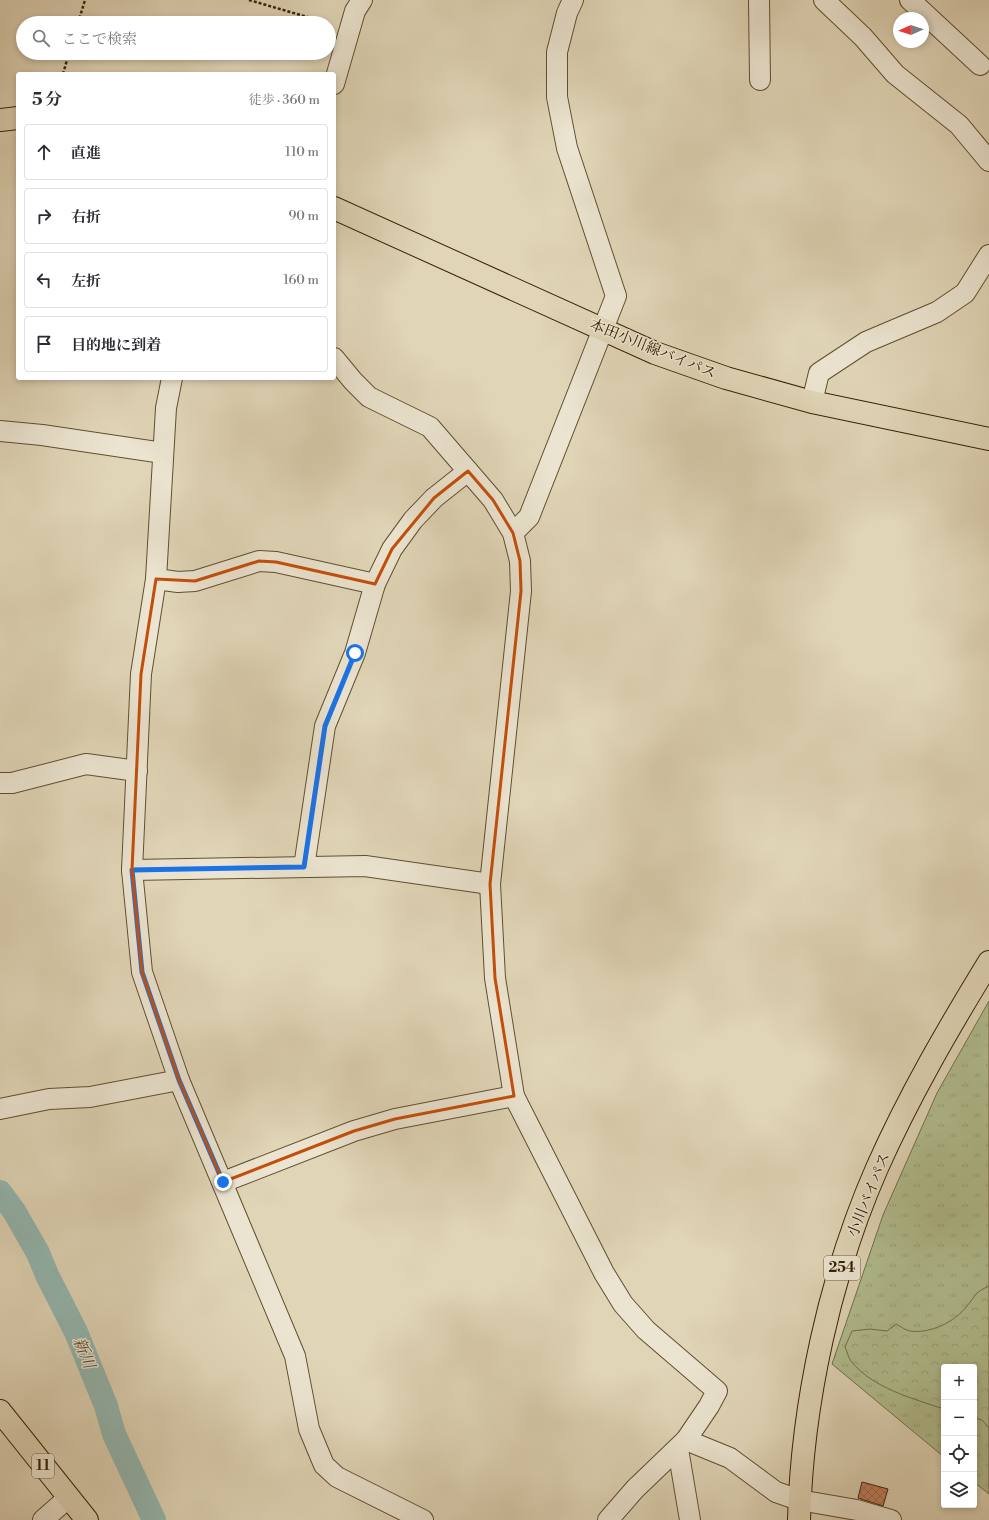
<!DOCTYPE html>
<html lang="ja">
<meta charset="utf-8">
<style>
body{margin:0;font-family:"Libre Bodoni","Noto Serif JP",serif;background:#f7f7f7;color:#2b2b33}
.controls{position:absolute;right:12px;bottom:12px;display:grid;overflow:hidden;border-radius:4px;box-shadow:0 2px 6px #0003}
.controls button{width:36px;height:36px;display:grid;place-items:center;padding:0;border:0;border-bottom:1px solid #e1e1e2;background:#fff;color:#2b2b33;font:20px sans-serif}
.compass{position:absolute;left:893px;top:12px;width:36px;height:36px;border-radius:50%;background:#fff;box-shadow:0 2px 6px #0003;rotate:267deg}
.stop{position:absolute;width:12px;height:12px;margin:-9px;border:3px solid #1a73e8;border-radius:50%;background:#fff}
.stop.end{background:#1a73e8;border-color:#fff;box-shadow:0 1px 4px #0008}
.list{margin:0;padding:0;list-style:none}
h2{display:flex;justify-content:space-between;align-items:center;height:52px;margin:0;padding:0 16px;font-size:17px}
h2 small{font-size:13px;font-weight:400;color:#7c7c81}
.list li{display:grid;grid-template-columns:26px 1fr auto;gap:12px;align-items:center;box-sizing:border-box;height:56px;margin:0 8px 8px;padding:0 8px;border:1px solid #e1e1e2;border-radius:4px}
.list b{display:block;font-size:15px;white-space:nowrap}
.list em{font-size:13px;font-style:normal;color:#7c7c81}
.icon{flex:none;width:22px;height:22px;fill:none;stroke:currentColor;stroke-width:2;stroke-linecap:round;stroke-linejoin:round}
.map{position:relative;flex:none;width:989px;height:1520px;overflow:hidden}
.search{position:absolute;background:#fff;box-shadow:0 2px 6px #0003;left:16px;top:16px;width:320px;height:44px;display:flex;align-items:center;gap:10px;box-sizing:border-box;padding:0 14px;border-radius:22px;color:#7c7c81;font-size:15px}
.panel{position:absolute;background:#fff;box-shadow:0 2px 6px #0003;left:16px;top:72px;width:320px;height:308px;border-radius:4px}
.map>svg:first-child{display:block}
.grass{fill:url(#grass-tufts);stroke:#746f49}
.forest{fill:url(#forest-crowns);stroke:#746f49}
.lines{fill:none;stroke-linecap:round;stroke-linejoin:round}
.river{stroke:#94b8b1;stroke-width:24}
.building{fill:url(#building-cross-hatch);stroke:#382103}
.minor-casing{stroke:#624e30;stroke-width:22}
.major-casing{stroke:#382103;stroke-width:24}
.highway-casing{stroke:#382103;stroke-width:24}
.path{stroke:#382103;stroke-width:2.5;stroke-dasharray:3 2;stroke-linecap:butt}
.minor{stroke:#ebe4d0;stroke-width:20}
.major{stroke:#e0d5b7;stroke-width:22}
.highway{stroke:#e0d5b7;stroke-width:22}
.route{stroke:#1a73e8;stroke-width:5}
.marked{fill:none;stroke:#c54e0a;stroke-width:3;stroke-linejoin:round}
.labels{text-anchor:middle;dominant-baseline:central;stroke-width:3;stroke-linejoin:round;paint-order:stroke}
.shield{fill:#ebe4d0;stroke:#6e5c40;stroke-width:1}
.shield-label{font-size:14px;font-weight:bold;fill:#382103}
.street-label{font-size:15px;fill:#382103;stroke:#ebe4d0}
.water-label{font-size:16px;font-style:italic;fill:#544e37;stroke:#ebe4d0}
</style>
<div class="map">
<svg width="989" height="1520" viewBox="0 0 989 1520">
<defs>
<pattern id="grass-tufts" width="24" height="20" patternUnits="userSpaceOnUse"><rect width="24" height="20" fill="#b1bd8f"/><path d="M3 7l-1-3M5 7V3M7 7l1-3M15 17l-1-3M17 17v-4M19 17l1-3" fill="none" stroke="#99a27a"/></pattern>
<pattern id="forest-crowns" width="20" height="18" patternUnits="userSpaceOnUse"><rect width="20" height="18" fill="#b1bd8f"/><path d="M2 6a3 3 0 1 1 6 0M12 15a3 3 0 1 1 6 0" fill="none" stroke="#99a27a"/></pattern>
<pattern id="building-cross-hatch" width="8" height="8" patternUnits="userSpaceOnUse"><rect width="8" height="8" fill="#c48162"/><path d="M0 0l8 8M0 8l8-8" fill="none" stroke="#a0694f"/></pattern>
</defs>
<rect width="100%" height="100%" fill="#e0d5b7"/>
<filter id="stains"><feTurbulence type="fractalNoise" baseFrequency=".005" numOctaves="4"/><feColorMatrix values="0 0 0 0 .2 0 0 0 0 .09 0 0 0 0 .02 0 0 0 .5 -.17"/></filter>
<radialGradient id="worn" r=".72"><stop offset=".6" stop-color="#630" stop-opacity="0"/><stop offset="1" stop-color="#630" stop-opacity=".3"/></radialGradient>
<path class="grass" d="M989,1001v493l-15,-12v-115h-30v90l-112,-93 51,-149 54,-122z"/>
<path class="forest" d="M989,1286v142l-7,-8 -8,-2v-51h-30v42c-30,-10 -72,-21 -93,-48 -3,-4 -4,-10 -6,-14l7,-16 18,-2 17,2 9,-7c4,2 9,6 14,7 20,3 45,-9 57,-25 10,-12 7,-13 22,-20z"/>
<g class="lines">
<path class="river" d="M0,1192l14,19 24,42 9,22 29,57 30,74 8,28 40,86"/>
</g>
<path class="building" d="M862,1482l26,7 -5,17 -25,-8z"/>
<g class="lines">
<g class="minor-casing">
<g id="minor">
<path d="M759,0l1,80"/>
<path d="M824,0l39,37 32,37 64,51 30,36"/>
<path d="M910,0l70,65"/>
<path d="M334,84l21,-73 7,-11"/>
<path d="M334,358l19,23 16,16 61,30 63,73 20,33 7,28 1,30 -31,293 5,94 19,118 90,177 19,31 23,26 71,61 -8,15 -23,34 -51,49 -27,31"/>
<path d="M172,378l-6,30 -10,171 -15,95 -9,196 10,102 37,108 116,276 14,73 15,36 13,12 86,43"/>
<path d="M812,402l7,-29 47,-31 71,-30 28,-19 24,-38"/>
<path d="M0,431l42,4 121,18"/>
<path d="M513,533l16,-16 87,-221 -49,-148 -10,-51v-45l10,-39 6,-13"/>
<path d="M156,579l22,3 17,-1 64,-20 17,1 99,22"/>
<path d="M0,783h12l74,-19 51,7"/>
<path d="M304,867l21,-141 30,-73 20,-69 17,-35 21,-29 21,-22 34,-27"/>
<path d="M132,870l233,-4 125,18"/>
<path d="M0,1109l49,-10 41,-2 89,-17"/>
<path d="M223,1182l131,-51 41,-12 119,-23"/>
<path d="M686,1440l44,18 46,34 23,8 58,10 34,10"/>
<path d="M678,1449l12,71"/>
<path d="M43,1520l25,-22"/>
</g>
</g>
<g class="major-casing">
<g id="major">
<path d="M0,120l18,-2"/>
<path d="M334,208l321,145 71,25 86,24 177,37"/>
<path d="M0,1411l87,109"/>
</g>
</g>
<g class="highway-casing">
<path id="highway" d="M799,1520c3,-116 31,-245 78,-352 32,-72 71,-139 112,-206"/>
</g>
<g class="path">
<path d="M249,0l79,23"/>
<path d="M78,23l7,-23"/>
<path d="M63,74l6,-21"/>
</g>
<use href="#minor" class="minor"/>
<use href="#major" class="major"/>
<use href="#highway" class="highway"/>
</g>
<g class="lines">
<path class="route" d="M223,1182l-44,-102 -37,-108 -10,-102 172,-3 21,-141 30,-73"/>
</g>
<path class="marked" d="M468,471l25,29 20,33 7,28 1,30 -31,293 5,94 19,118 -119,23 -41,12 -131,51 -44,-102 -37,-108 -10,-102 9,-196 15,-95 39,2 64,-20 17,1 99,22 17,-35 42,-51z"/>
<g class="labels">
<g class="shield">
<rect x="824" y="1256" width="36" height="24" rx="3"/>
<rect x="32" y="1454" width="22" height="24" rx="3"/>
</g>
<g class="shield-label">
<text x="842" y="1268">254</text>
<text x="43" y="1466">11</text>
</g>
<g class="street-label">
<text transform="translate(653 349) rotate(22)">本田小川線バイパス</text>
<text transform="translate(869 1195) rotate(-68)">小川バイパス</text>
</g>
<g class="water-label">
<text transform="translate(84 1353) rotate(68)">新川</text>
</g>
</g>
<rect width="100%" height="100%" filter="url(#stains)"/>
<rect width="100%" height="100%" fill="url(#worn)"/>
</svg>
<div class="controls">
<button>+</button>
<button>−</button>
<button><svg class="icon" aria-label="locate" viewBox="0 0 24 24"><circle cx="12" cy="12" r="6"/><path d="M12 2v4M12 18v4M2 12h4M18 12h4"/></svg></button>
<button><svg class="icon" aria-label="layers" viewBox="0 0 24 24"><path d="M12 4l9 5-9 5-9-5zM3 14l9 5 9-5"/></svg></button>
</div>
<svg class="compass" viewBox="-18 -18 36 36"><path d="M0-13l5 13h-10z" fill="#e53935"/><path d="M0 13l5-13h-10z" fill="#7c7c81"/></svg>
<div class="stop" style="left:355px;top:653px"></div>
<div class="stop end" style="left:223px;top:1182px"></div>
<div class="search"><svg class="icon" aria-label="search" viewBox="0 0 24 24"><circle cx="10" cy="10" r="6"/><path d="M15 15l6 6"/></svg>ここで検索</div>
<section class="panel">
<h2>5 分<small>徒歩 · 360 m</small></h2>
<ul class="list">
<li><svg class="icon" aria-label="ahead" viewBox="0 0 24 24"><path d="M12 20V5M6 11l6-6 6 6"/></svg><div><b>直進</b></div><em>110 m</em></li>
<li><svg class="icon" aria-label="right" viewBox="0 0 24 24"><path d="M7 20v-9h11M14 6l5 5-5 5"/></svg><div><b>右折</b></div><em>90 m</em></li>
<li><svg class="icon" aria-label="left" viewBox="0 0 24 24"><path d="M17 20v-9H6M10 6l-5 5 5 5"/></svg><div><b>左折</b></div><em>160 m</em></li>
<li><svg class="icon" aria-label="arrive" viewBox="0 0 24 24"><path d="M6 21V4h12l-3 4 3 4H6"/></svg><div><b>目的地に到着</b></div></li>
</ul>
</section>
</div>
